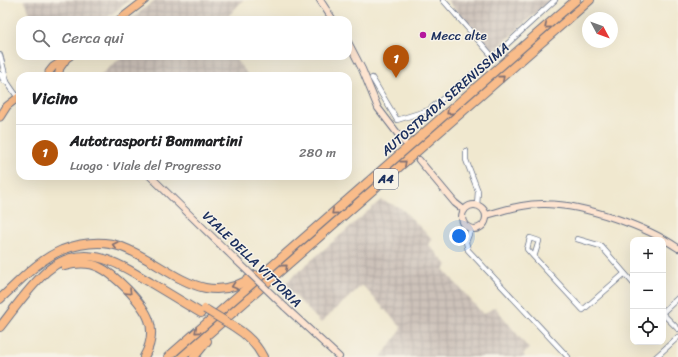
<!DOCTYPE html>
<html lang="it">
<meta charset="utf-8">
<style>
body{margin:0;font-family:Sriracha,sans-serif;background:#f6f6f6;color:#202124}
.controls{position:absolute;right:12px;bottom:12px;display:grid;overflow:hidden;border-radius:8px;box-shadow:0 4px 16px #0002}
.controls button{width:36px;height:36px;display:grid;place-items:center;padding:0;border:0;border-bottom:1px solid #e0e0e0;background:#fff;color:#202124;font:20px sans-serif}
.compass{position:absolute;left:582px;top:12px;width:36px;height:36px;border-radius:50%;background:#fff;box-shadow:0 4px 16px #0002;rotate:131deg}
.you{position:absolute;left:459px;top:236px;width:14px;height:14px;margin:-10px;border:3px solid #fff;border-radius:50%;background:#1a73e8;box-shadow:0 0 0 6px #1a73e833}
.badge{display:grid;place-items:center;width:26px;height:26px;border-radius:50%;background:#b45309;color:#fff;font-size:13px;font-weight:700}
.pin{position:absolute;translate:-50% -33px;filter:drop-shadow(0 1px 2px #0008)}
.pin::after{content:'';position:absolute;top:21px;width:14px;height:12px;background:inherit;clip-path:polygon(0 0,100% 0,50% 100%)}
.list{margin:0;padding:0;list-style:none}
h2{display:flex;justify-content:space-between;align-items:center;height:52px;margin:0;padding:0 16px;font-size:17px}
h2 small{font-size:13px;font-weight:400;color:#757577}
.list li{display:grid;grid-template-columns:26px 1fr auto;gap:12px;align-items:center;box-sizing:border-box;height:56px;padding:0 16px;border-top:1px solid #e0e0e0}
.list b{display:block;font-size:15px;white-space:nowrap}
.list p{margin:0;font-size:13px;white-space:nowrap;color:#757577}
.list em{font-size:13px;font-style:normal;color:#757577}
.icon{flex:none;width:22px;height:22px;fill:none;stroke:currentColor;stroke-width:2;stroke-linecap:round;stroke-linejoin:round}
.map{position:relative;flex:none;width:678px;height:357px;overflow:hidden}
.search{position:absolute;background:#fff;box-shadow:0 4px 16px #0002;left:16px;top:16px;width:336px;height:44px;display:flex;align-items:center;gap:10px;box-sizing:border-box;padding:0 14px;border-radius:12px;color:#757577;font-size:15px}
.panel{position:absolute;background:#fff;box-shadow:0 4px 16px #0002;left:16px;top:72px;width:336px;height:108px;border-radius:12px}
.map>svg:first-child{display:block}
.industrial{fill:url(#industrial-grid)}
.lines{fill:none;stroke-linecap:round;stroke-linejoin:round}
.street-casing{stroke:#667086;stroke-width:6}
.secondary-casing{stroke:#667086;stroke-width:8}
.primary-casing{stroke:#667086;stroke-width:9}
.highway-casing{stroke:#667086;stroke-width:10}
.street{stroke:#fff;stroke-width:4.5}
.secondary{stroke:#fde4d0;stroke-width:6}
.primary{stroke:#f9bc8a;stroke-width:7}
.highway{stroke:#f9bc8a;stroke-width:8}
.secondary-bridge-casing{stroke:#667086;stroke-width:8;stroke-linecap:butt}
.highway-bridge-casing{stroke:#667086;stroke-width:10;stroke-linecap:butt}
.secondary-bridge{stroke:#fde4d0;stroke-width:6}
.highway-bridge{stroke:#f9bc8a;stroke-width:8}
.oneway{stroke:#7f6e72}
.poi-dot{fill:#b5179e;stroke:#f7f3e8;stroke-width:1.5}
.labels{text-anchor:middle;dominant-baseline:central;stroke-width:3;stroke-linejoin:round;paint-order:stroke}
.shield{fill:#f7f3e8;stroke:#5d6a87;stroke-width:1}
.shield-label{font-size:12px;font-weight:bold;fill:#1b2f5e}
.poi-label{font-size:13px;fill:#1b2f5e;stroke:#f7f3e8;text-anchor:start}
.street-label{font-size:13px;fill:#1b2f5e;stroke:#f7f3e8}
</style>
<div class="map">
<svg width="678" height="357" viewBox="0 0 678 357">
<defs>
<pattern id="industrial-grid" width="8" height="8" patternUnits="userSpaceOnUse"><rect width="8" height="8" fill="#cdc2b9"/><path d="M0 4h8M4 0v8" fill="none" stroke="#afa7a1"/></pattern>
</defs>
<rect width="100%" height="100%" fill="#f7f3e8"/>
<filter id="ink" filterUnits="userSpaceOnUse"><feTurbulence type="fractalNoise" baseFrequency=".025" numOctaves="2"/><feDisplacementMap in="SourceGraphic" scale="8" xChannelSelector="R" yChannelSelector="G"/><feConvolveMatrix kernelMatrix="1 2 1 2 8 2 1 2 1" color-interpolation-filters="sRGB"/></filter>
<filter id="wash" filterUnits="userSpaceOnUse"><feTurbulence type="fractalNoise" baseFrequency=".012" numOctaves="4" result="noise"/><feDisplacementMap in="SourceGraphic" scale="16" xChannelSelector="R" yChannelSelector="G"/><feGaussianBlur stdDeviation="0.9" result="paint"/><feColorMatrix in="noise" values="0 0 0 0 0 0 0 0 0 0 0 0 0 0 0 0 0 1.4 0 .05"/><feComposite in="paint" operator="in"/></filter>
<g filter="url(#wash)">
<rect width="100%" height="100%" fill="#f0e8cf"/>
<g class="industrial">
<path d="M24,0h106l-26,20h-71z"/>
<path d="M155,0h88l-18,20h-95z"/>
<path d="M447,0h103l-56,51 -3,-1z"/>
<path d="M120,56h113l16,20h-150l22,-18z"/>
<path d="M381,200l20,8 31,31 -4,5 19,21 -3,5 39,44 12,-7 34,42 -6,5 2,3h-144l18,-24 2,-6 -39,-42 -41,38 -37,-39z"/>
</g>
</g>
<g filter="url(#ink)">
<g class="lines">
<g class="street-casing">
<g id="street">
<path d="M443,0l50,57"/>
<path d="M0,55l7,27 9,13"/>
<path d="M0,74l4,7 3,1"/>
<path d="M372,78l25,42 32,-10 64,-53 62,-57"/>
<path d="M466,151v9l12,31 -1,15"/>
<path d="M471,229l-5,13 2,8 100,107"/>
<path d="M577,239l24,7 32,37"/>
<path d="M534,257l-7,-8 3,-11 9,3 -5,16 49,53 41,-36"/>
<path d="M663,312l15,-14"/>
<path d="M663,314l15,15"/>
<path d="M656,357l22,-20"/>
</g>
</g>
<g class="secondary-casing">
<g id="secondary">
<path d="M320,0l13,20"/>
<path d="M348,42l14,27 16,39 26,34"/>
<path d="M419,160l36,43 9,7"/>
<path d="M150,176l85,83"/>
<circle cx="474" cy="217" r="12"/>
<path d="M486,215c19,-5 40,-12 60,-11 39,1 100,22 132,44"/>
<path d="M285,307l54,50"/>
</g>
</g>
<g class="primary-casing">
<g id="primary">
<path d="M119,20l26,-20"/>
<path d="M49,72l4,-5 17,-11"/>
<path d="M58,76l2,-8 5,-7"/>
<path d="M0,117l7,-11 13,-10"/>
</g>
</g>
<g class="highway-casing">
<g id="highway">
<path d="M65,266c29,-8 43,4 62,23 20,21 33,39 17,68"/>
<path d="M0,299c19,-17 38,-39 62,-49 19,-7 41,-10 60,-3 46,17 82,66 133,28"/>
<path d="M233,326c13,8 23,17 30,31"/>
<path d="M0,327c15,-19 29,-40 47,-56 36,-31 71,-8 104,12 17,10 33,20 50,30"/>
<path d="M168,357l408,-357"/>
<path d="M182,357l408,-357"/>
<path d="M194,357l13,-16"/>
</g>
</g>
<use href="#street" class="street"/>
<use href="#secondary" class="secondary"/>
<use href="#primary" class="primary"/>
<use href="#highway" class="highway"/>
<g class="secondary-bridge-casing">
<path id="secondary-bridge" d="M235,259l50,48"/>
</g>
<g class="highway-bridge-casing">
<path id="highway-bridge" d="M205,309l28,17"/>
</g>
<use href="#secondary-bridge" class="secondary-bridge"/>
<use href="#highway-bridge" class="highway-bridge"/>
</g>
<defs><path id="oneway-chevron" d="M-2-3.5L2.5 0L-2 3.5" fill="none" stroke-width="1.6" stroke-linecap="round" stroke-linejoin="round"/></defs>
<g class="oneway">
<use href="#oneway-chevron" transform="translate(547 26) rotate(139)"/>
<use href="#oneway-chevron" transform="translate(502 78) rotate(-41)"/>
<use href="#oneway-chevron" transform="translate(449 112) rotate(139)"/>
<use href="#oneway-chevron" transform="translate(404 163) rotate(-41)"/>
<use href="#oneway-chevron" transform="translate(334 212) rotate(139)"/>
<use href="#oneway-chevron" transform="translate(115 245) rotate(-167)"/>
<use href="#oneway-chevron" transform="translate(285 267) rotate(-41)"/>
<use href="#oneway-chevron" transform="translate(234 286) rotate(162)"/>
<use href="#oneway-chevron" transform="translate(129 292) rotate(45)"/>
<use href="#oneway-chevron" transform="translate(197 331) rotate(139)"/>
</g>
</g>
<circle class="poi-dot" cx="423" cy="35" r="4"/>
<g class="labels">
<rect class="shield" x="374" y="169" width="24" height="20" rx="3"/>
<g class="shield-label">
<text x="386" y="179">A4</text>
</g>
<g class="poi-label">
<text x="431" y="35">Mecc alte</text>
</g>
<g class="street-label">
<text transform="translate(445 99) rotate(-41)">AUTOSTRADA SERENISSIMA</text>
<text transform="translate(252 259) rotate(44)">VIALE DELLA VITTORIA</text>
</g>
</g>
</svg>
<div class="controls">
<button>+</button>
<button>−</button>
<button><svg class="icon" aria-label="locate" viewBox="0 0 24 24"><circle cx="12" cy="12" r="6"/><path d="M12 2v4M12 18v4M2 12h4M18 12h4"/></svg></button>
</div>
<svg class="compass" viewBox="-18 -18 36 36"><path d="M0-13l5 13h-10z" fill="#e53935"/><path d="M0 13l5-13h-10z" fill="#757577"/></svg>
<div class="you"></div>
<div class="pin badge" style="left:396px;top:78px">1</div>
<div class="search"><svg class="icon" aria-label="search" viewBox="0 0 24 24"><circle cx="10" cy="10" r="6"/><path d="M15 15l6 6"/></svg>Cerca qui</div>
<section class="panel">
<h2>Vicino<small></small></h2>
<ul class="list">
<li><span class="badge">1</span><div><b>Autotrasporti Bommartini</b><p>Luogo · Viale del Progresso</p></div><em>280 m</em></li>
</ul>
</section>
</div>
